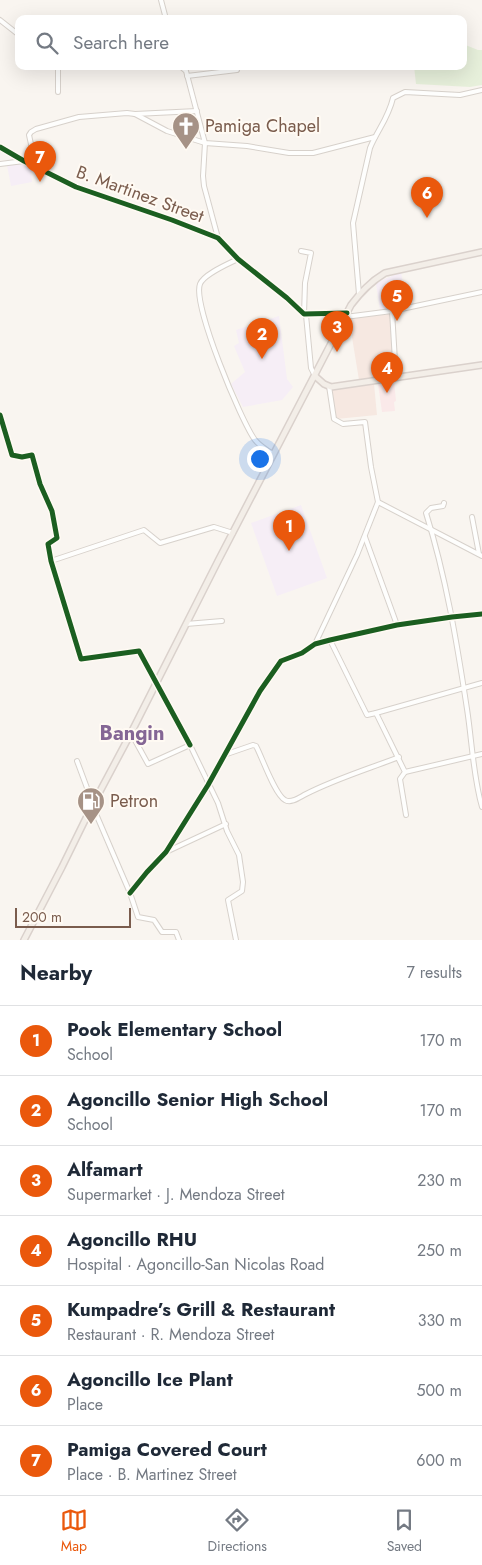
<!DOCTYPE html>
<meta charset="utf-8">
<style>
body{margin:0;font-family:Jost,sans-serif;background:#f6f6f7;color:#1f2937}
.scale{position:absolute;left:15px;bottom:12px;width:116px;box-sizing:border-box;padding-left:5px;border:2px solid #7a5c4d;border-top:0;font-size:14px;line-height:18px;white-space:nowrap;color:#7a5c4d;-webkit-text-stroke:4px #fffaf3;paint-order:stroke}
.you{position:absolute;left:259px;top:458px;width:18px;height:18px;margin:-12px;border:4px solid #fff;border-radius:50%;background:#1a73e8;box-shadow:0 0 0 8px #1a73e833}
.badge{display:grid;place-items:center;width:32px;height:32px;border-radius:50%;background:#ea580c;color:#fff;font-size:16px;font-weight:700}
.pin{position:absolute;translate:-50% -41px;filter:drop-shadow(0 1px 2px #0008)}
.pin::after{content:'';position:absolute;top:26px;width:18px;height:15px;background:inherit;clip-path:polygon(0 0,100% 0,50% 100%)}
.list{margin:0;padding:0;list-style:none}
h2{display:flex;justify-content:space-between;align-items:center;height:65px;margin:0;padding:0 20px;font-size:21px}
h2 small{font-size:16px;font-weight:400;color:#747a83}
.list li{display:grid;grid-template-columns:32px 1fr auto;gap:15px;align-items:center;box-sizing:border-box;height:70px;padding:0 20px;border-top:1px solid #e0e1e3}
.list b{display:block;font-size:19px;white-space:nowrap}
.list p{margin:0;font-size:16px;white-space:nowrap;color:#747a83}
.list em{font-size:16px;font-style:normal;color:#747a83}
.icon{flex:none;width:28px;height:28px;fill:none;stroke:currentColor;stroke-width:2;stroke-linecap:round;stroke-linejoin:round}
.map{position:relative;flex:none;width:482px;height:940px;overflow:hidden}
.search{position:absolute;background:#fff;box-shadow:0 5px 20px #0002;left:15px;right:15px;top:15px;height:55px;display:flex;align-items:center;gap:12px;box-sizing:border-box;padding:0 18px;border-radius:10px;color:#747a83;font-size:19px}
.sheet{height:555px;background:#fff}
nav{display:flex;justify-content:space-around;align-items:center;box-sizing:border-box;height:70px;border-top:1px solid #e0e1e3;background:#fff;font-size:14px;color:#747a83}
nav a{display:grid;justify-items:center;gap:2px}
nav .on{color:#ea580c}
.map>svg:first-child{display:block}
.commercial{fill:#f6e8e1}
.education{fill:#f6eef6}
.medical{fill:#fae9e9}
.green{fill:#e7f0db}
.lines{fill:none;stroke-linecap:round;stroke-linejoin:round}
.minor-casing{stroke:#d7d1cb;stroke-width:6}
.major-casing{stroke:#dad1cc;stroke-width:8}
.minor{stroke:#fefefd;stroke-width:4}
.major{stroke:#f3eee8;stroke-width:5}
.cycleway-casing{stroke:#fffaf3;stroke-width:8}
.cycleway{stroke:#1b5e20;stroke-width:5}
.labels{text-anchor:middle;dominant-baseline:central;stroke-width:4;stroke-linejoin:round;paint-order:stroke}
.poi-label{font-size:18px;fill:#7a5c4d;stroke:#fffaf3;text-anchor:start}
.street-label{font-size:18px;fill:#7a5c4d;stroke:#fffaf3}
.quarter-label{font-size:20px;font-weight:bold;fill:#846695;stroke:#fffaf3}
</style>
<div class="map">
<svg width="482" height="940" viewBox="0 0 482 940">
<rect width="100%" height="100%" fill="#f9f5f0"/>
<g class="commercial">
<path d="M391,314l3,61 -35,5 -10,-61z"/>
<path d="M374,384l3,31 -41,4 -5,-30z"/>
</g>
<g class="education">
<path d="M24,162l7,6 1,14 -21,4 -4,-21z"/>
<path d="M401,272l6,34 -27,4 -4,-27z"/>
<path d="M279,316l8,63 6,8 -11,13 -39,7 -12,-23 14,-12 -11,-26 5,-3 -3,-13z"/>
<path d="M301,505l26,73 -50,18 -26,-73z"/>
</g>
<path class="medical" d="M394,381l2,20 -2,1 1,9 -13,1 -4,-28z"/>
<path class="green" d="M463,44l15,6h4v35l-12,2 -54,-3 -2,-18h49z"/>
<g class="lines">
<g class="minor-casing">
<g id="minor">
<path d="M161,0l5,19"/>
<path d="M0,20l19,15"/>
<path d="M180,66l6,5 19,72 -2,33 1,10 14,52"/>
<path d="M187,76l50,-6"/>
<path d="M58,92v-26"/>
<path d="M135,114l62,-3"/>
<path d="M0,147l24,14 52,26 96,33 46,18 20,21 49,39 17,16 43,-1"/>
<path d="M0,164l24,-3"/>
<path d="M36,167l-7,-32 2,-3 5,-3 43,-12 48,-4 8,1 32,17 38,12 42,3 42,7h24l62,-16"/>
<path d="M301,251l10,2 -6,30 -1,31"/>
<path d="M238,259c-10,5 -34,15 -38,25 -8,20 41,137 55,156 5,6 13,11 18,14"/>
<path d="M359,294l-6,-71 17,-75c8,-19 18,-29 23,-50l12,-6 55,3 22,-5"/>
<path d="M392,311l4,67"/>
<path d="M306,315l5,53 4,8"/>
<path d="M345,317l47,-6 90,-19"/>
<path d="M329,386l5,33 9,5 22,-2 6,45 7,35 104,54"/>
<path d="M0,415l12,40 10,2 10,-2 8,29 12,27 5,27 -9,6 3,17 30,98 58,-8 51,94"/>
<path d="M444,503l-1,3 -12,2 -5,5c20,64 31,130 41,196 5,32 6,67 15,98"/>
<path d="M472,517l7,37"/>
<path d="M365,537l32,88"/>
<path d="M51,561l93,-31 16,13 54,-16 19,6"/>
<path d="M186,624l36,-3"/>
<path d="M330,640l37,75 9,-2 29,59 -5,7 6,36"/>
<path d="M315,644l42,-89 21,-53"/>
<path d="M376,713l106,-30"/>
<path d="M131,733l17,31 42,-19 28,58 9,28 12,24 4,27 -1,9 -14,9 8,40"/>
<path d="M224,755l29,-10 3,1c6,11 19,49 29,54 6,4 15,-3 21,-6 29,-15 62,-25 93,-37"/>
<path d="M77,761l16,43"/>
<path d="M405,772l77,-18"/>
<path d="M90,810l6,4 34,79 8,24 16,3 8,12h14l3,8"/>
<path d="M166,852l60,-28"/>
<path d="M130,893l17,-21 19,-20 42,-67 52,-94 21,-30 21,-8 13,-9 15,-4 67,-15 55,-8 30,-3"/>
</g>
</g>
<g class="major-casing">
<g id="major">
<path d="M315,376l9,8 7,3 151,-22"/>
<path d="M24,940l38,-73 28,-57 41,-77 87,-172 133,-256c10,-13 19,-23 34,-32l97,-21"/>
</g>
</g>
<use href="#minor" class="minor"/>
<use href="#major" class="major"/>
<g class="cycleway-casing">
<g id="cycleway">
<path d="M0,147l24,14 52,26 96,33 46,18 20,21 49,39 17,16 43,-1"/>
<path d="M0,415l12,40 10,2 10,-2 8,29 12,27 5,27 -9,6 3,17 30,98 58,-8 51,94"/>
<path d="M130,893l17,-21 19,-20 42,-67 52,-94 21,-30 21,-8 13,-9 15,-4 67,-15 55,-8 30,-3"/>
</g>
</g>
<use href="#cycleway" class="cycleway"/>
</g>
<defs>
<g id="church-pin" transform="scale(1.4375)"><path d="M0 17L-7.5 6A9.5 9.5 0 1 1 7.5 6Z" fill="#a69286" stroke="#fffaf3"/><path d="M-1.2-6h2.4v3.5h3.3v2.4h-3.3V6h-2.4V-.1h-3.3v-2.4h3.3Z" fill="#fff"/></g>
<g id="fuel-pin" transform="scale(1.4375)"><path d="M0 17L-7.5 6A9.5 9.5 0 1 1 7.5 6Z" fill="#a69286" stroke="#fffaf3"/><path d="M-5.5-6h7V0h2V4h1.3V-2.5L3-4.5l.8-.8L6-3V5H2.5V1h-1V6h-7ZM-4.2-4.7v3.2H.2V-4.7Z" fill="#fff"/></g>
</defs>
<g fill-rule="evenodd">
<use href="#church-pin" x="186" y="126"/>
<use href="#fuel-pin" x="91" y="801"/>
</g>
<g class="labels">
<g class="poi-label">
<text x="205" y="126">Pamiga Chapel</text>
<text x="110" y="801">Petron</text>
</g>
<g class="street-label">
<text transform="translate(140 194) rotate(20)">B. Martinez Street</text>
</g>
<g class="quarter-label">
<text x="132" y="733">Bangin</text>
</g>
</g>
</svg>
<div class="scale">200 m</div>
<div class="you"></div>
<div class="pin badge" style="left:289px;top:551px">1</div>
<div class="pin badge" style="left:262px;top:359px">2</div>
<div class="pin badge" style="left:337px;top:352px">3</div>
<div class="pin badge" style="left:387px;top:393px">4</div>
<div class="pin badge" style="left:397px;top:321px">5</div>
<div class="pin badge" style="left:427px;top:218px">6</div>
<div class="pin badge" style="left:40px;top:182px">7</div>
<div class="search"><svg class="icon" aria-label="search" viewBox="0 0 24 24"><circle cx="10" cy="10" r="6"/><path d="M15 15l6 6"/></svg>Search here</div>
</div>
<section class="sheet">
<h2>Nearby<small>7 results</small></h2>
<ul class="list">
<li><span class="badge">1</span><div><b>Pook Elementary School</b><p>School</p></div><em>170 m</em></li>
<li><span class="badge">2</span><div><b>Agoncillo Senior High School</b><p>School</p></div><em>170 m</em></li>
<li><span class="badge">3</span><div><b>Alfamart</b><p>Supermarket · J. Mendoza Street</p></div><em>230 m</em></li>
<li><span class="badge">4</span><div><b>Agoncillo RHU</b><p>Hospital · Agoncillo-San Nicolas Road</p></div><em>250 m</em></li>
<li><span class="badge">5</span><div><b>Kumpadre’s Grill &amp; Restaurant</b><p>Restaurant · R. Mendoza Street</p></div><em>330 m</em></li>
<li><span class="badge">6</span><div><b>Agoncillo Ice Plant</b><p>Place</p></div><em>500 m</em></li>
<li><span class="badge">7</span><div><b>Pamiga Covered Court</b><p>Place · B. Martinez Street</p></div><em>600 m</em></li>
</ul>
</section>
<nav>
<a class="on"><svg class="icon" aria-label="map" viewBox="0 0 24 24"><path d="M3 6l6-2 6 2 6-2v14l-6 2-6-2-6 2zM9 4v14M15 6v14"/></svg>Map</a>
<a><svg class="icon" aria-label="directions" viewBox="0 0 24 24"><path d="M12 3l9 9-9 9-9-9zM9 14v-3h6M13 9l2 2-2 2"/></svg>Directions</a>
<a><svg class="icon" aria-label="saved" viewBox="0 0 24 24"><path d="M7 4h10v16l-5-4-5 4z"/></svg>Saved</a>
</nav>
